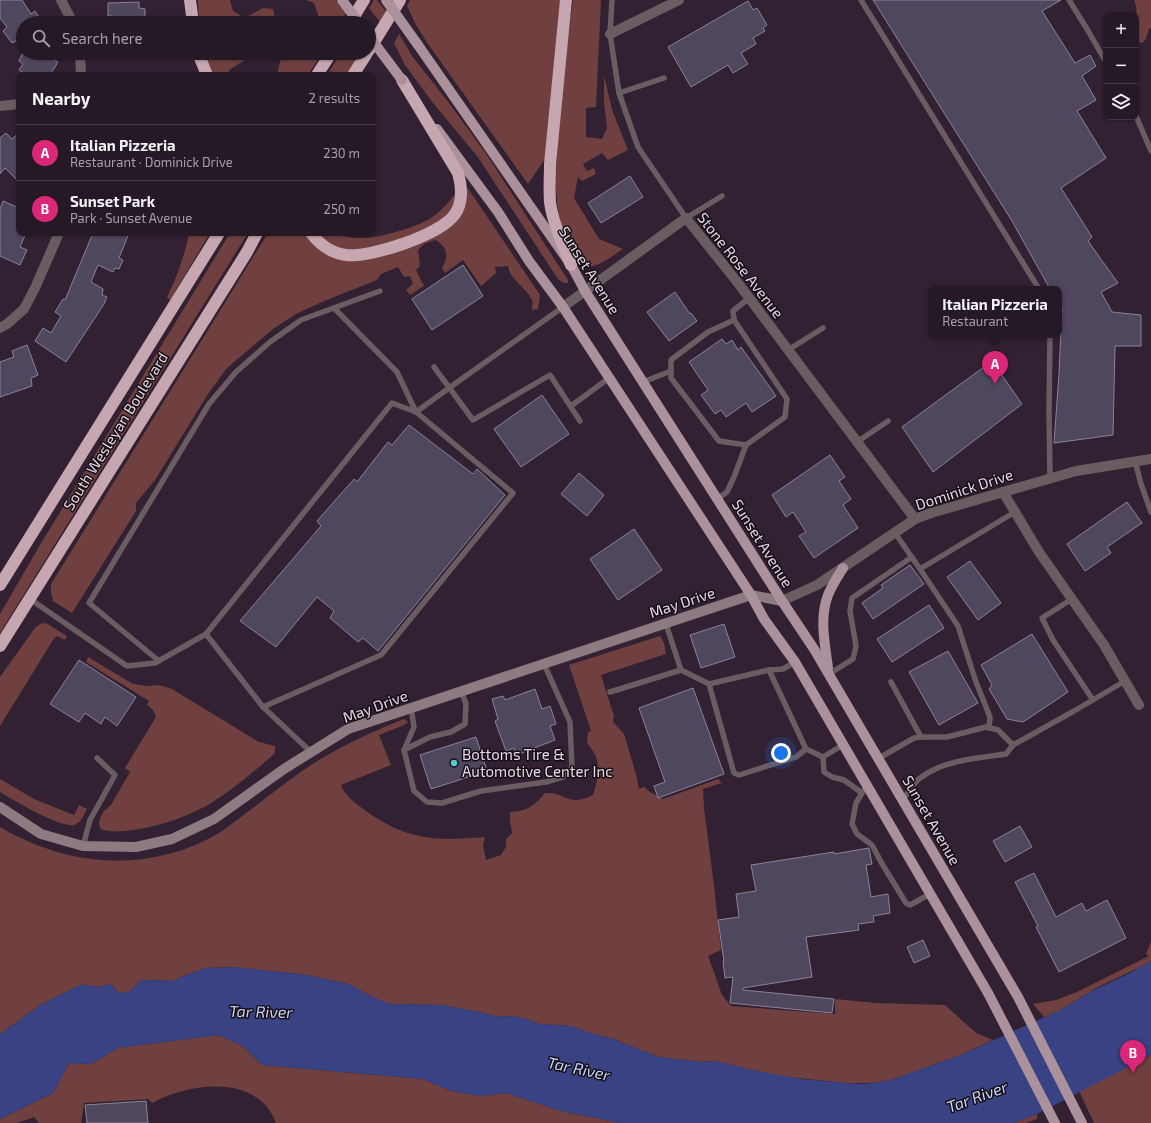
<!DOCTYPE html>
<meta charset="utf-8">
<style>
body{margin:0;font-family:"Exo 2",sans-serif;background:#322632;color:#f1f3f6}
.controls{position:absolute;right:12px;top:12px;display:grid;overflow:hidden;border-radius:8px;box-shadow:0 1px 3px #0004}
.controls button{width:36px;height:36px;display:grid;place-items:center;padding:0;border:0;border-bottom:1px solid #423843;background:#261926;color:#f1f3f6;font:20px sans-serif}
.you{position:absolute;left:781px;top:753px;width:14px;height:14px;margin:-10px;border:3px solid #fff;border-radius:50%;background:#1a73e8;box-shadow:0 0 0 6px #1a73e833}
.badge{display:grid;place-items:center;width:26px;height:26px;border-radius:50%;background:#db2777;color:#fff;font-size:13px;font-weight:700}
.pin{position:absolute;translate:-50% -33px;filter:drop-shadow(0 1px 2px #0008)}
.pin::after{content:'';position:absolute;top:21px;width:14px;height:12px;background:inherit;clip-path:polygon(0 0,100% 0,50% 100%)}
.popup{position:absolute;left:928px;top:286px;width:134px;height:52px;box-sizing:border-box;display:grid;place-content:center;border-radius:8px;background:#261926;filter:drop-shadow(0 1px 3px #0005);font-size:13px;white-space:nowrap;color:#a4a0a7}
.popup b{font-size:15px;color:#f1f3f6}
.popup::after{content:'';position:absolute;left:50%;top:100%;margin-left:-8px;border:8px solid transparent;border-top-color:#261926}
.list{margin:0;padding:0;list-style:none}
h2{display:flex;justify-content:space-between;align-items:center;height:52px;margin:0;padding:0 16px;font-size:17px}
h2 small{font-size:13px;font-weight:400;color:#a4a0a7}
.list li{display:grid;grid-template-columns:26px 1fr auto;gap:12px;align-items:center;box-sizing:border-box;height:56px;padding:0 16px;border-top:1px solid #423843}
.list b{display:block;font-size:15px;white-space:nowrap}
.list p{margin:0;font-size:13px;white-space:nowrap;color:#a4a0a7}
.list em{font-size:13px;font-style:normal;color:#a4a0a7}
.icon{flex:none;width:22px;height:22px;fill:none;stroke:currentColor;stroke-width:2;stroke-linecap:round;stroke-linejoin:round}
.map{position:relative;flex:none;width:1151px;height:1123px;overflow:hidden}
.search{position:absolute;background:#261926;box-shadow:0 1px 3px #0004;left:16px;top:16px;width:360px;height:44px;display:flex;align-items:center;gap:10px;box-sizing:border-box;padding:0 14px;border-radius:22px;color:#a4a0a7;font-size:15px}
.panel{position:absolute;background:#261926;box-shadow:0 1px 3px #0004;left:16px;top:72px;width:360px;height:164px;border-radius:8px}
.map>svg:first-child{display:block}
.green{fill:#6f403f}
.water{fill:#394282}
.building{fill:#4f475e;stroke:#8b829c}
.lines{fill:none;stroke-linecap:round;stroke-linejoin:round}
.lane{stroke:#6a5d61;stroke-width:5.5}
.street{stroke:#6a5d61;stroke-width:10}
.secondary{stroke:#8e7b82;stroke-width:10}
.primary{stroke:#ab919b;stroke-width:10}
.highway{stroke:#c5a6b1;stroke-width:12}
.primary-bridge{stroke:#ab919b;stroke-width:10}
.poi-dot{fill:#52cdcc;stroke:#150e15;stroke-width:1.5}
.labels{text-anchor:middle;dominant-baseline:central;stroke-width:3;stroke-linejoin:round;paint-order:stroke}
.street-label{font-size:15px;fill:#e4d8e4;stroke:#150e15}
.poi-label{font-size:15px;fill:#e4d8e4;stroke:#150e15;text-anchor:start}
.water-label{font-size:16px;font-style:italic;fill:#cad3fa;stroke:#150e15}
</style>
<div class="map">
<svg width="1151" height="1123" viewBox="0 0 1151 1123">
<rect width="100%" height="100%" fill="#322132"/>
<g class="green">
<path d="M198,0h32l3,11 12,7 18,-10 10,1 3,14h-77z"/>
<path d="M306,0h30l10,13 -6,10h-22v-9l-4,-11z"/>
<path d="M374,0h3l9,11 -6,11 -11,-14z"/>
<path d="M410,0h153l-18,159 -17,25 -100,-140 -12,-19 -9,-19z"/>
<path d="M573,0h28l-5,107 -10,1v29l16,2 5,-11 -3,-26v-27l8,35 16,40 -20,10 -6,-7 -19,11 4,7 7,-3 2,6 -14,7 -4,-4 -4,21 25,41 24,10c-11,7 -24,19 -38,17 -9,-2 -11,-10 -15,-17 -23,-46 -13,-112 -7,-162 3,-29 6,-58 10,-87z"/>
<path d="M1134,0h17v28l-2,1 -3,10 -4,4 -4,-1c-5,-14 2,-29 -4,-42z"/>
<path d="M399,34l13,22 37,47 38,52 81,125v3h-5l-5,-4 -81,-123 -44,-53 -28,-38 -11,-22z"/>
<path d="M200,53h41l8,1 -6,7 -14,9v5h-28z"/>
<path d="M282,53h40l-14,22h-31z"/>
<path d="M341,53h19l-14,22h-19z"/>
<path d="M463,181l77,114 -2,14 -6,1c0,-3 1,-7 0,-10 -6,-13 -22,-20 -24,-34l-13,1 1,6 -15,13 -18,-26 -18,13 -3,-5c7,-12 6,-21 -7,-28l-11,4 -6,6 2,16 -4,4 8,16 -14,9 -4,-5 7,-6 -3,-8 -6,1 -6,-10 -17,7 -4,6 -53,21 -28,13 -23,15 -46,39 -19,26 -53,86 -19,23v8l-64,102 -19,-12 -2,-9v-8l217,-351h65c8,3 19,5 27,5 16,1 58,-11 71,-20 14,-10 24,-22 32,-37z"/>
<path d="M189,233h21l-40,67 -3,-3c10,-20 18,-42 22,-64z"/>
<path d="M230,233h18l-248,400v-19l40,-69z"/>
<path d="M46,623l21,13 -2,4 -8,-4 -4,4 -53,86v-49l35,-49 5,-4z"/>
<path d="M660,636l4,7 2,11 -65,21 13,41 -1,6 11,12 12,40 3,15 5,-2 6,5 13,7 55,-20 4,4 -19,6 1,19 10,78 7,64 -13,6 14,39 9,11 104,8v-15l41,4 69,2 31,28 17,7 -32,15 -70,25 -17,3h-28l-59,-6 -31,-6 -41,-10 -13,1 -44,-5 -45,-18 -23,-6 -20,-7 -30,-2 -20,-7 -26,-1 -15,-4 -38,-7 -50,-1 -12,-4 -31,-16 -41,-9 -73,-8 -29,1 -33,13 -31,-1 -13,13 -10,-1 -7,-8 -13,3 -15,-3 -21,10 -20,10 -42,30v-207c67,40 150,47 219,6 8,-5 15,-11 22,-16 20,-15 40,-31 61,-46 32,-22 67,-38 102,-52l4,3 -4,3 -25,10 12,30 -50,20c4,11 15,19 25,26 42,30 70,30 119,26l-2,8 3,15 15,-5 5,-8v-8l6,-6 -2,-12v-9c18,-1 24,-6 35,-19 23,-1 21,15 48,2 4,-11 7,-27 3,-38 -1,-5 -6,-9 -9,-14l1,-11 3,-1 -22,-66z"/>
<path d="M88,657l45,27 15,2 11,-1 13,4 87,53 16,4v7c-20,18 -46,40 -69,53 -22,12 -47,20 -72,24 -11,1 -24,3 -33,-1l-2,-4 1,-7 4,-7 7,-6 19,-33 -5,-4 31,-51 -3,-7 -6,-5 2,-4 -63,-39z"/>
<path d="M0,779l34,20 40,16 5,-10 8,4c-3,6 -6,14 -13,16 -14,3 -61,-25 -74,-33z"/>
<path d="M1151,942v19c-18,11 -39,18 -58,29 -16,10 -31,20 -48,28l-12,-14 23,-4 21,-8 72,-36 -3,-2z"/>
<path d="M218,1035l25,11 19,19 161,14 28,12 30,5 25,-3 55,18 59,12h-344c-18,-50 -88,-40 -124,-20l-4,-4 -64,4 -3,20h-42l-5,-6 -17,6h-17v-4l53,-26 16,-30 22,1 27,-16z"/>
<path d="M1151,1055v68h-57l-15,-32z"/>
<path d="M1037,1114v5l-11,4h-13z"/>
</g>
<path class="water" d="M1151,961v94l-114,59 -24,9h-393l-59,-12 -55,-18 -25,3 -30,-5 -28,-12 -161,-14 -19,-19 -25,-11 -100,13 -27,16 -22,-1 -16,30 -53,26v-85l42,-30 20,-10 21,-10 15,3 13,-3 7,8 10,1 13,-13 31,1 33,-13 29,-1 73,8 41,9 31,16 12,4 50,1 38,7 15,4 26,1 20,7 30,2 20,7 23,6 45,18 44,5 13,-1 42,10 44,8 45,4 18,1 10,-1 17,-3 70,-25 99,-45 34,-20 36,-17z"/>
<g class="building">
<path d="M0,0h22l9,14 4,-3 8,12h-20v14l-11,6 -9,-12 4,-4 -7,-9z"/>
<path d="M873,0h188l-19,11 33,52 15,-8 6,11 -14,10 14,24 -19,11 29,47 -45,30 31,49 -4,4 30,42 -17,9 11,20 29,3v31h-26l-2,89 -59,8 5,-69 3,-66 -3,-4v-15h-9l-38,-68z"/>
<path d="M748,1l5,9 4,-2 10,17 -4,3 2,3 -12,7 3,6 -15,9 7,11 -15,9 -5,-8 -37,22 -23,-40z"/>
<path d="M139,2v6l6,1v11h-6l1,3h-27v-7h-5v-13z"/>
<path d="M23,53h21l14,9 -8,13h-23l-8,-5 4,-6 -4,-3z"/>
<path d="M6,133l6,6 7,-6v49l-14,-14 -5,6v-36z"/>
<path d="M630,176l13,21 -42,26 -13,-20z"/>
<path d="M3,201l16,7v25h7l-6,14 7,3 -7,15 -20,-9v-47z"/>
<path d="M93,233h36l-10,25 4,2 -4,9 -4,-1 -2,4 -15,-7 -7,17 12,7 -1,6 5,2 -3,7 -38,58 -31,-21 8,-13 8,5 10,-17 -6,-4 8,-13 2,1z"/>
<path d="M463,265l20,31 -51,34 -20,-31z"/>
<path d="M675,292l15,22 1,-1 6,8 -28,20 -22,-29z"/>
<path d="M722,339l4,5 6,-4 6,10 3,-3 35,49 -24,16 -6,-9 -20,14 -5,-7 -6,4 -14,-19 7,-5 -19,-28z"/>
<path d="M27,345l11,30 -7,3 1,8 -32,11v-35l14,-5 -2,-6z"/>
<path d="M992,361l30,43 -89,68 -31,-45z"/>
<path d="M542,395l27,39 -48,33 -27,-38z"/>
<path d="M409,425l64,49 4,-5 28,26 -127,156 -15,-13 -5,4 -28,-24 4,-7 -17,-14 -41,50 -36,-26 81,-95 -4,-5 37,-42 3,3 31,-40 4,3z"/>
<path d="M830,455l15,22 -6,4 12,18 -8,6 15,23 -44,30 -15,-22 7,-4 -13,-20 -7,5 -14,-22z"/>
<path d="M579,473l25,22 -17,21 -26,-22z"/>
<path d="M1127,502l15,21 -35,24 4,6 -26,18 -18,-27z"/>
<path d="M634,529l28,41 -44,30 -28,-41z"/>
<path d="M970,561l31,42 -23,17 -31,-43z"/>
<path d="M910,565l14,19 -51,35 -11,-16 21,-15 -2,-3z"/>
<path d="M929,605l15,23 -52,34 -15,-23z"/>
<path d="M724,624l11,33 -34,11 -11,-33z"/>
<path d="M1032,634l36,58 -45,30 -16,-3 -18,-30 3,-4 -11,-20z"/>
<path d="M948,651l30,52 -39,22 -30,-53z"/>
<path d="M79,660l57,37 -19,29 -12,-9 -4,7 -16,-11 -6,9 -29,-18z"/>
<path d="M693,688l31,86 -66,24 -4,-12 11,-4 -26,-74z"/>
<path d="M535,689l7,20 8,-3 6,18 -6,2 5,14 -39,15 -2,-7 -8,3 -11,-30 3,-2 -6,-20 11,-3 2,4z"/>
<path d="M476,737l11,34 -56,18 -11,-34z"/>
<path d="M1020,826l12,21 -27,15 -12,-21z"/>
<path d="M869,848l3,16 -6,1 5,32 17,-3 2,19 -17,3 1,6 -16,2 1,6 -53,7 6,40 -69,11v2l91,9 -2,14 -102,-10 3,-26 -8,1 -2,-17h1l-6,-41 21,-3 -3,-23 20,-3 -5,-26 83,-13v2z"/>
<path d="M1034,873l22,44 26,-14 4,8 21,-11 19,38 -67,34 -23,-45 2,-1 -23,-44z"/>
<path d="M923,940l7,16 -16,7 -7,-16z"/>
<path d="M146,1101l2,22h-61l-2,-18z"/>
</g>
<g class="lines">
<g class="lane">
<path d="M612,0l-2,34 9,59 19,54 48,71 36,-22"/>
<path d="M861,0l178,289"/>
<path d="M1069,0l18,29 19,33"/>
<path d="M619,93l45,-15"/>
<path d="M1136,116l15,35"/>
<path d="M734,320l-26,12 -37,28v18l48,63 27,4"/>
<path d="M788,350l35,-22"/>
<path d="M434,367l39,53 77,-45 30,46"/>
<path d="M643,382l28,-11"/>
<path d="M571,406l38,-28"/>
<path d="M857,442l31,-21"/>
<path d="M1135,461l6,23 10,28"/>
<path d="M1050,478l-1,-68 1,-75"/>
<path d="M717,499l10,-7 7,-15 12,-32 39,-28 2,-18 -53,-79 -1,-9 16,-13"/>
<path d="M895,533l25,36"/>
<path d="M30,599l97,67 28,-3 51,-29 186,-231 24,9 33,-24 114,-81"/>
<path d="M1072,599l-30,19 11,22 40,60"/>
<path d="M666,624l15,46 28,14 60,-14 14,-1 12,-7"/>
<path d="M206,634l57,73 48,45"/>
<path d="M159,661l-70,-58 120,-199 27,-32 34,-30 31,-22 79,-29"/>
<path d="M769,670l37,79 17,8 20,-12"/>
<path d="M829,674l24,-15 3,-13 -6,-35 2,-13 60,-41"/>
<path d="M891,682l30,55"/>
<path d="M709,684l25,89 5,2 57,-18 10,-8"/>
<path d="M610,692l71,-22"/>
<path d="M263,707l118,-52 132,-162 -97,-81 -19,-40 -63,-64"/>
<path d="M411,708l3,19 -10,23 10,41 13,11 15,1 39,-12 65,-9 17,-5 9,-9 -2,-46 -26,-58"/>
<path d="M989,728l1,-11 -14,-35 -18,-56 -38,-57 95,-57"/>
<path d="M1013,745l61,-34 51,-30"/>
<path d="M404,750l26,-13 21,-5 14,-8 1,-20 -5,-13"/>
<path d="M823,757l1,15 8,5 12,3 18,13"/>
<path d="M879,758l35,-20 7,-1h26l39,-10 12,3 15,15 -7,9c-29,4 -62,6 -86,24 -7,5 -12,15 -17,22"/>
<path d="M867,786l-5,7 -6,10 -4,21 5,10 15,11 9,17 25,41 4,2 20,-11"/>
<path d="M83,846l7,-26 25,-45 -18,-17"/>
</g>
<g class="street">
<path d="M61,0l12,23"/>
<path d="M610,34l69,-34"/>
<path d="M80,53l1,22"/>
<path d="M0,106l19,-2"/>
<path d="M563,307l123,-89 52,65 177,236"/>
<path d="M0,328l7,-4 17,-15 11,-21 24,-55"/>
<path d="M1003,492l36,60 65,93 35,60"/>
<path d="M782,601l35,-16 98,-66 16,-6 145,-42 75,-12"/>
</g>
<path class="secondary" d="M0,807l41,27 42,12 53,1 36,-8 42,-20 70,-50 64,-40 403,-134 31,6"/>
<g class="primary">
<path d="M418,45l153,220 14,26 197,310 32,48 204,348 64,126"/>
<path d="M437,129l61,83 31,49 34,46 188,288 13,24 31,43 193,331 67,130"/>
<path d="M828,668c-3,-25 -9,-49 0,-73 4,-10 10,-19 15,-27"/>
</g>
<g class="highway">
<path d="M190,0l3,23"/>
<path d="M566,0l-16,164c0,13 -1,25 0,38 3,22 13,42 21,63"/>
<path d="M350,23l14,-23"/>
<path d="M369,50l31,-50"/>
<path d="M198,53l9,22"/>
<path d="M317,75l14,-22"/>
<path d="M353,75l14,-22"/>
<path d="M311,233c9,12 20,20 35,22 24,3 95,-20 109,-41 8,-11 7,-28 3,-41l-56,-93"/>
<path d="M0,585l219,-352"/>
<path d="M0,646l247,-394 10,-19"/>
</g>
<g class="primary-bridge">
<path d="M342,0l17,23"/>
<path d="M386,0l32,45"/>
<path d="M369,36l33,44"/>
</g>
</g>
<circle class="poi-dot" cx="454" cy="763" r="4"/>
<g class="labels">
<g class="street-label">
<text transform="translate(741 265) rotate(52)">Stone Rose Avenue</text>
<text transform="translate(590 270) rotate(58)">Sunset Avenue</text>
<text transform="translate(115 431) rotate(-58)">South Wesleyan Boulevard</text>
<text transform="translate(964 489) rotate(-18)">Dominick Drive</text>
<text transform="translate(763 543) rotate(58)">Sunset Avenue</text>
<text transform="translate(682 602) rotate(-18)">May Drive</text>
<text transform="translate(375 706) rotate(-20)">May Drive</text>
<text transform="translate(932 820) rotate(60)">Sunset Avenue</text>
</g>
<g class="poi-label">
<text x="462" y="754">Bottoms Tire &amp;<tspan x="462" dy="17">Automotive Center Inc</tspan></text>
</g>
<g class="water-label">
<text transform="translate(261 1011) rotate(1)">Tar River</text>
<text transform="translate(579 1068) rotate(12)">Tar River</text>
<text transform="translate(977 1096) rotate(-20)">Tar River</text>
</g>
</g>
</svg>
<div class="controls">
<button>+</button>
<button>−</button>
<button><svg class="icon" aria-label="layers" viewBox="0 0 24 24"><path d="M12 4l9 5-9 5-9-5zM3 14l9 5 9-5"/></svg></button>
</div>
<div class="you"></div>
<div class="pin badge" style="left:995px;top:384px">A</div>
<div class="popup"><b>Italian Pizzeria</b>Restaurant</div>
<div class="pin badge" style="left:1133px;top:1073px">B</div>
<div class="search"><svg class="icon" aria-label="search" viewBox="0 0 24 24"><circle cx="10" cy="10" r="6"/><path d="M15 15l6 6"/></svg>Search here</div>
<section class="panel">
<h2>Nearby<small>2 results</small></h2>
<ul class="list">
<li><span class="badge">A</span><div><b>Italian Pizzeria</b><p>Restaurant · Dominick Drive</p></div><em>230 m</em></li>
<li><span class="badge">B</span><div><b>Sunset Park</b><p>Park · Sunset Avenue</p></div><em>250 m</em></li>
</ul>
</section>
</div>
